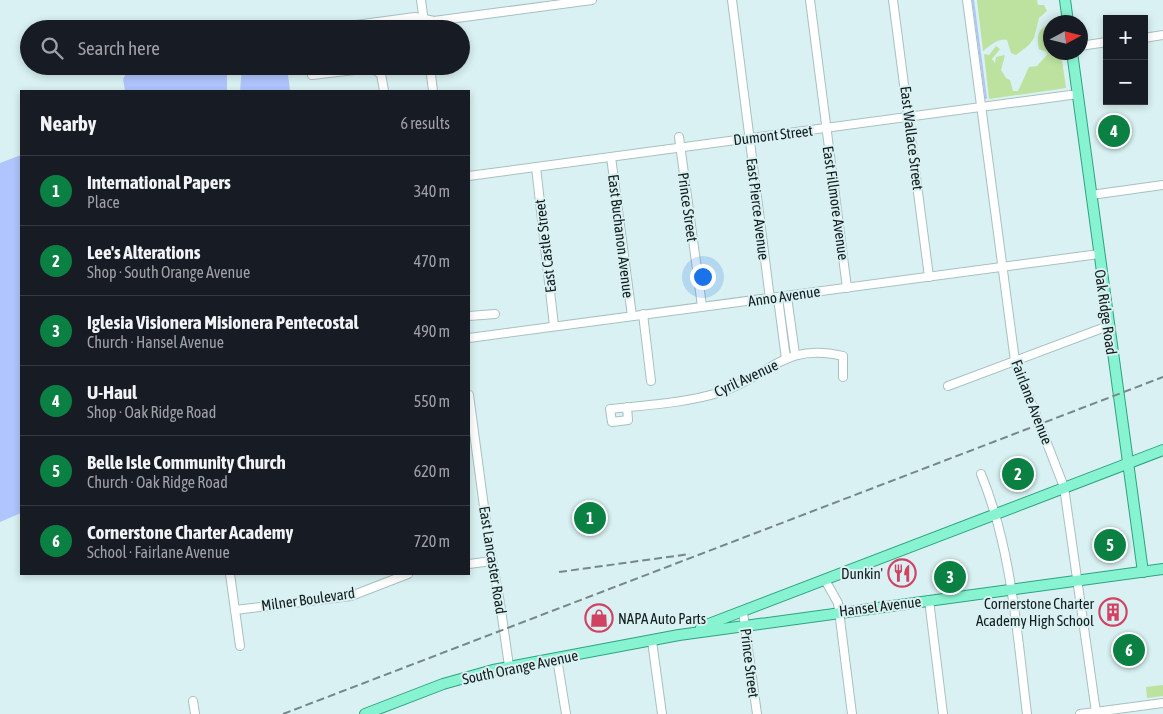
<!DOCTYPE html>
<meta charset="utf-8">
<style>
body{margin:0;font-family:"Asap Condensed",sans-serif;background:#242831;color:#f1f3f6}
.controls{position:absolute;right:15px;top:15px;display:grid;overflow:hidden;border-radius:0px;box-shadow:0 2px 8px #0003}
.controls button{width:45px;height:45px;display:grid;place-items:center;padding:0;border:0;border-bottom:1px solid #363941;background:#171b24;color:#f1f3f6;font:25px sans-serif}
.compass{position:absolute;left:1043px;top:15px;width:45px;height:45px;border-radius:50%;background:#171b24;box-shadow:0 2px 8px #0003;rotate:83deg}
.you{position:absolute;left:702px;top:276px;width:18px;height:18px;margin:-12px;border:4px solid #fff;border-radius:50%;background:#1a73e8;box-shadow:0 0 0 8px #1a73e833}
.badge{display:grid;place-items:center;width:32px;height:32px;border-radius:50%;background:#0b8043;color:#fff;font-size:16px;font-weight:700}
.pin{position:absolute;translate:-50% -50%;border:2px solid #fff;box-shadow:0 1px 5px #0006}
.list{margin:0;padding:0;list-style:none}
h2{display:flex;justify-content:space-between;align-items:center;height:65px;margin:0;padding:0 20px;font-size:21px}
h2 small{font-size:16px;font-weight:400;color:#9ea1a6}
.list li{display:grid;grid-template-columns:32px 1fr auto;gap:15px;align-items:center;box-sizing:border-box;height:70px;padding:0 20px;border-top:1px solid #363941}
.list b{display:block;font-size:19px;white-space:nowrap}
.list p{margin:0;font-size:16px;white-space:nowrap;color:#9ea1a6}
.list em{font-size:16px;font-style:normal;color:#9ea1a6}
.icon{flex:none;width:28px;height:28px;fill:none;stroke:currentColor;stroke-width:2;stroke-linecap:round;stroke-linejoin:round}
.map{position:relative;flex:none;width:1163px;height:714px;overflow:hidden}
.search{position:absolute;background:#171b24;box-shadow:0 2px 8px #0003;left:20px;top:20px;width:450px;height:55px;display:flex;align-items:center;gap:12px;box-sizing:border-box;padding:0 18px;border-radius:28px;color:#9ea1a6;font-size:19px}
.panel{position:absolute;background:#171b24;box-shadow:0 2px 8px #0003;left:20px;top:90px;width:450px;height:485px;border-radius:0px}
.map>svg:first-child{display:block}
.green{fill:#bde29f}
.water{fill:#b0c5fd}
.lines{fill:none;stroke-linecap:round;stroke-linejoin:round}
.stream{stroke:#b0c5fd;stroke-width:2}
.minor-casing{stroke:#a8c0c1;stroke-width:10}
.major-casing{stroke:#2ca37e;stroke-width:12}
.minor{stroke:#fff;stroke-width:8}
.major{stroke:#88f3d1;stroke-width:10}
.rail{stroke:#778788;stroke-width:2;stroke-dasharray:8 4;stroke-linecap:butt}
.labels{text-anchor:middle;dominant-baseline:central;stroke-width:4;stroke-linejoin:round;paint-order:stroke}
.street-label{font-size:15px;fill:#141d1d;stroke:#d9f1f2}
.poi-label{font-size:15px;fill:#141d1d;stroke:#d9f1f2;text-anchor:end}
</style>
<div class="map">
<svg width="1163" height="714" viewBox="0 0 1163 714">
<rect width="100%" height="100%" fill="#d9f1f2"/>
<g class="green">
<path d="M977,0h60l1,5h6l3,6 -8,7 -5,20 -5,7 -13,10 -5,-2 -4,-13c-10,-2 -16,5 -24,11z"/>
<path d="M1050,24v28l11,1 5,35 -77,11 -5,-45 5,1 7,-9 4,3 -8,10 3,4 1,-6 9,-2 -4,15 5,8 4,2 3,11h5l11,-24 8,-1 10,-11 -1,-3 -7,-3c-3,-12 -1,-21 11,-25z"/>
<path d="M1163,685v11l-16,2 -1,-11z"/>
</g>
<g class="water">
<path d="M151,66h72l4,8v17h-102l-2,-12 6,-10z"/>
<path d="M242,66h45l3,25h-50z"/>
<path d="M21,155v358l-21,9v-359z"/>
</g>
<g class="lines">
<path class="stream" d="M973,0l13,98"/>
<g class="minor-casing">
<g id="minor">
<path d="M421,0l4,29"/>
<path d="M732,0l38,299"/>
<path d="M810,0l37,288"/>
<path d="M893,0l36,277"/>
<path d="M967,0l48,361 49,126 32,225"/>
<path d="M326,29l89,-12 19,4 158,-21"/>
<path d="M1144,38l19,-3"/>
<path d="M1080,46l27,-4"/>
<path d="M430,66l3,25"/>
<path d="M312,75l59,-7 10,6 3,17"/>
<path d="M679,137l23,169"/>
<path d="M611,157l21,159"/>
<path d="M536,167l18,159"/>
<path d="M469,176l609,-82"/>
<path d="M1091,195l72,-10"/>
<path d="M787,297l8,57"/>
<path d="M778,298l8,61"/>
<path d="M643,314l8,67"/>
<path d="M469,316l26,-2"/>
<path d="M469,338l630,-84"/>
<path d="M948,386l160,-60"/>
<path d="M469,395l20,149 11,59 9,63"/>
<path d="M627,407l1,13 -16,2 -2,-13c37,-4 76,-6 111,-17 49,-16 62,-50 122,-36v21"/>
<path d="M981,474c31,75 36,160 46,240"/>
<path d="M469,564l23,-3"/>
<path d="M230,574l10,72"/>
<path d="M825,580l13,23 14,111"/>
<path d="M929,600l14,114"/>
<path d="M235,610l116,-14 57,-22"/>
<path d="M743,612l14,102"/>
<path d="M652,641l10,73"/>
<path d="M557,658l9,56"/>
<path d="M193,701l2,13"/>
<path d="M1080,714l83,-11"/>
</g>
</g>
<g class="major-casing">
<g id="major">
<path d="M1065,0l3,22"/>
<path d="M1072,52l71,520"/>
<path d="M701,627l462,-177"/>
<path d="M365,714l78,-30 50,-14 186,-35 484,-66"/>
</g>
</g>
<use href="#minor" class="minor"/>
<use href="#major" class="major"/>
<g class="rail">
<path d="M559,572l131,-18"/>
<path d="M283,714l880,-337"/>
</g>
</g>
<defs>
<g id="restaurant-ring" transform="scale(1.4375)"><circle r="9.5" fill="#d9f1f2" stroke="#d14262" stroke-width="1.5"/><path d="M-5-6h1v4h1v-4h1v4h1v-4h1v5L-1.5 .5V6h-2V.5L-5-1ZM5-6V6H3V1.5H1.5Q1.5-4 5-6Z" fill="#d14262"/></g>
<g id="building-ring" transform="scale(1.4375)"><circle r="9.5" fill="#d9f1f2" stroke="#d14262" stroke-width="1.5"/><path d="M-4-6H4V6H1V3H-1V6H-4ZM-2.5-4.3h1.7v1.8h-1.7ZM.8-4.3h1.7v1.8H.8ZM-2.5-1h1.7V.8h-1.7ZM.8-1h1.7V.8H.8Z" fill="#d14262"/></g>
<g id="shop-ring" transform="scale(1.4375)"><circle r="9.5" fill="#d9f1f2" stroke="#d14262" stroke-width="1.5"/><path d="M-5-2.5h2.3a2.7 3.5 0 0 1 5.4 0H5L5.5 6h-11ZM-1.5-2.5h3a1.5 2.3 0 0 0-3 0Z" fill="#d14262"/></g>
</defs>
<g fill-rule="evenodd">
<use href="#restaurant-ring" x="902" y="573"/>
<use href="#building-ring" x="1113" y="612"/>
<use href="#shop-ring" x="599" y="618"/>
</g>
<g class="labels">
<g class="street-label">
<text transform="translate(773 135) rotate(-7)">Dumont Street</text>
<text transform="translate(912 138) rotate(83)">East Wallace Street</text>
<text transform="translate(836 203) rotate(82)">East Fillmore Avenue</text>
<text transform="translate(688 207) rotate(82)">Prince Street</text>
<text transform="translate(758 209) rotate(83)">East Pierce Avenue</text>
<text transform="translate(621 236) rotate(83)">East Buchanon Avenue</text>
<text transform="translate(545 246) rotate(-97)">East Castle Street</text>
<text transform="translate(784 296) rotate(-8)">Anno Avenue</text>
<text transform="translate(1106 312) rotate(82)">Oak Ridge Road</text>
<text transform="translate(746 378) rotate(-25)">Cyril Avenue</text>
<text transform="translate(1032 402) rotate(69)">Fairlane Avenue</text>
<text transform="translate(493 560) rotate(81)">East Lancaster Road</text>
<text transform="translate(308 599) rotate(-8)">Milner Boulevard</text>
<text transform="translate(880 606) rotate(-7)">Hansel Avenue</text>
<text transform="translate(750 663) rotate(83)">Prince Street</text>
<text transform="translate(520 667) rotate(-12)">South Orange Avenue</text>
</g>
<g class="poi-label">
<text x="883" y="573">Dunkin'</text>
<text x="1094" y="603">Cornerstone Charter<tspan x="1094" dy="17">Academy High School</tspan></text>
<text x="618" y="618" text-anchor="start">NAPA Auto Parts</text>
</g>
</g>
</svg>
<div class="controls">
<button>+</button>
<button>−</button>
</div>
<svg class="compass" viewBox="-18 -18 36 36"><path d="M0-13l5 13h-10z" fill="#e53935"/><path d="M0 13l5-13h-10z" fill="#9ea1a6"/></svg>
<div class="you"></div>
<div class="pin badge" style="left:590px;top:518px">1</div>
<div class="pin badge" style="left:1018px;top:474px">2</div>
<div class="pin badge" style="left:950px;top:577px">3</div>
<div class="pin badge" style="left:1114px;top:131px">4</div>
<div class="pin badge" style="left:1110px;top:545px">5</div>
<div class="pin badge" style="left:1129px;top:650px">6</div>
<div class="search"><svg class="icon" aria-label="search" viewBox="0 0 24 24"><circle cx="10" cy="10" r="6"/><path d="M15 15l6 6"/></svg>Search here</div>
<section class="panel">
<h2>Nearby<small>6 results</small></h2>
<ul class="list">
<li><span class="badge">1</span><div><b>International Papers</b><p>Place</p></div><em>340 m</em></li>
<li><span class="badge">2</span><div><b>Lee's Alterations</b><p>Shop · South Orange Avenue</p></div><em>470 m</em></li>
<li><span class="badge">3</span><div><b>Iglesia Visionera Misionera Pentecostal</b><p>Church · Hansel Avenue</p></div><em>490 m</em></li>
<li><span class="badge">4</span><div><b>U-Haul</b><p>Shop · Oak Ridge Road</p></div><em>550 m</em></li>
<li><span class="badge">5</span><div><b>Belle Isle Community Church</b><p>Church · Oak Ridge Road</p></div><em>620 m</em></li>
<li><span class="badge">6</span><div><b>Cornerstone Charter Academy</b><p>School · Fairlane Avenue</p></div><em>720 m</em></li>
</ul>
</section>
</div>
